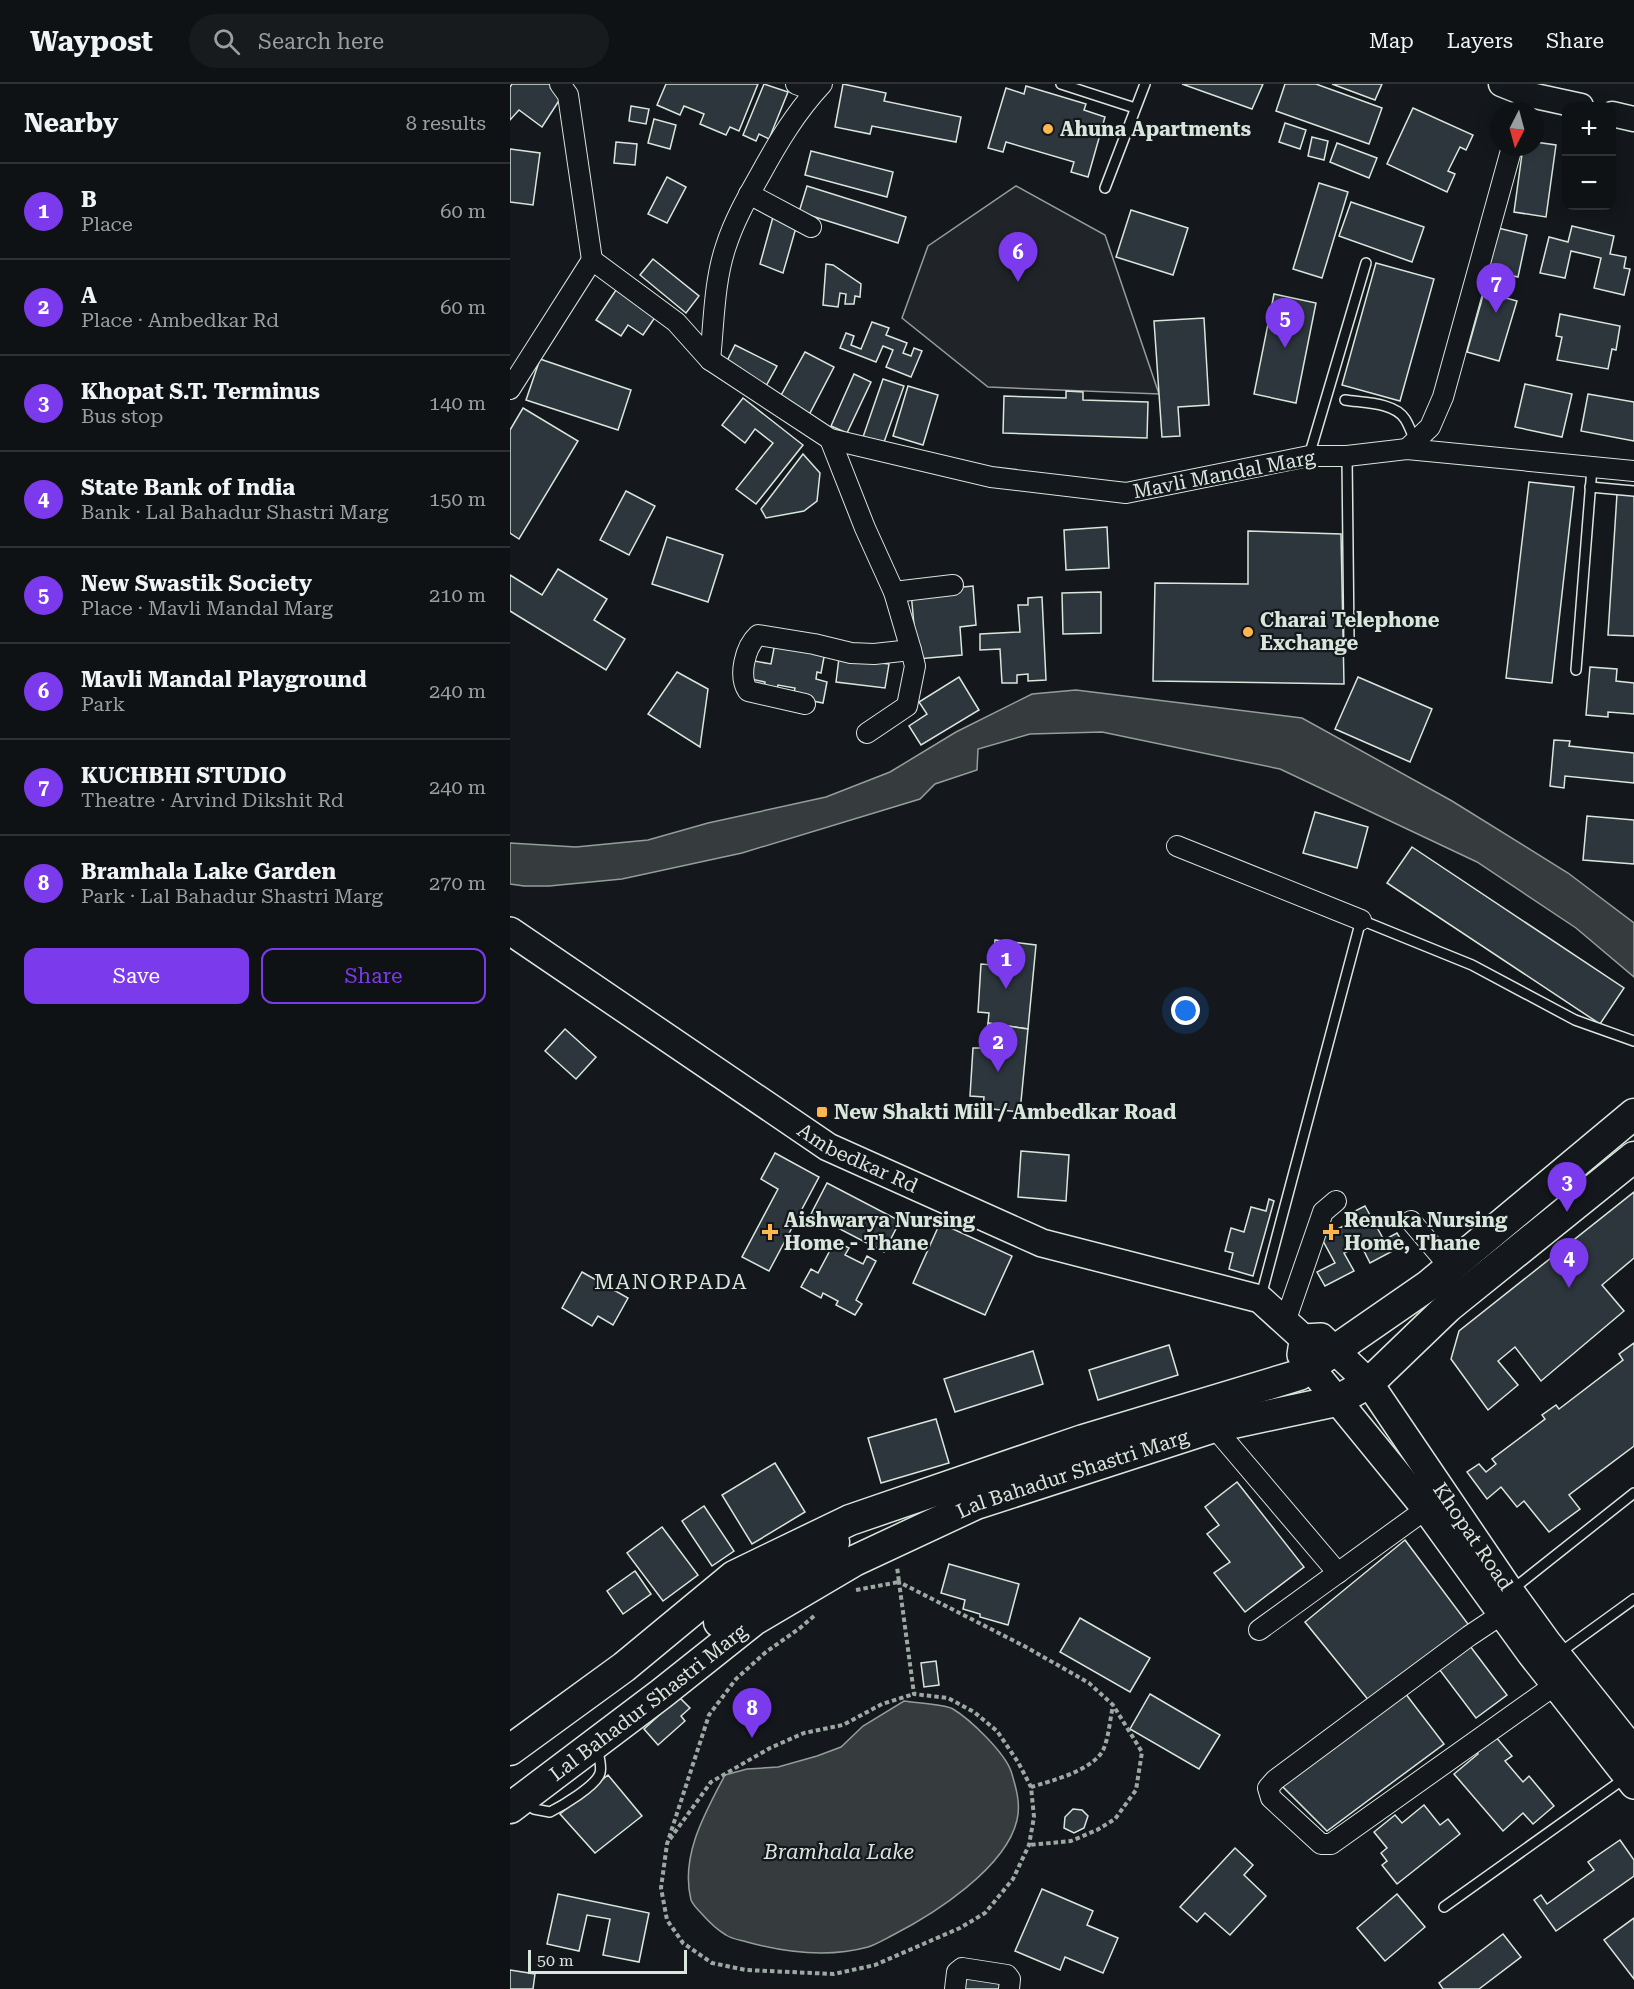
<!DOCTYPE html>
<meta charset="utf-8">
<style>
body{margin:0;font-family:"Roboto Serif",serif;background:#181b1e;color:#f1f3f6}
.controls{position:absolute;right:18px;top:18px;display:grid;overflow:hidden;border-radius:12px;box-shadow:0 3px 15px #0003}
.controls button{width:54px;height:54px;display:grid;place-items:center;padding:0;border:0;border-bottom:2px solid #2f3234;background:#0f1215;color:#f1f3f6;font:30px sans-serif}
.compass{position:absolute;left:980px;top:18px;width:54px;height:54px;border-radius:50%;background:#0f1215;box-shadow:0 3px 15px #0003;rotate:186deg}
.scale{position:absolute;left:18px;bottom:15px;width:159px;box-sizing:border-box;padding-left:6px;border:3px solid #d8e6dc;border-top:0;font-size:16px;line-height:21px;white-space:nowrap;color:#d8e6dc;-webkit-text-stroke:4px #14181c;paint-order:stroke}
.you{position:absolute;left:676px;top:927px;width:21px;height:21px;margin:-15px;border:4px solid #fff;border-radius:50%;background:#1a73e8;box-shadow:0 0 0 9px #1a73e833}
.badge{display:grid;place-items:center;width:39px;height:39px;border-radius:50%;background:#7c3aed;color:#fff;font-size:20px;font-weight:700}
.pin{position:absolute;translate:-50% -50px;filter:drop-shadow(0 2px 3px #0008)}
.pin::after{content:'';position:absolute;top:32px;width:21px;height:18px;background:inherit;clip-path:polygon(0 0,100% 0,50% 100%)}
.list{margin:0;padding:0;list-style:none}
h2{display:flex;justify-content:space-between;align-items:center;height:78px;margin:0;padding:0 24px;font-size:26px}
h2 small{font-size:20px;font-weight:400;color:#9b9ea0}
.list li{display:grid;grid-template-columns:39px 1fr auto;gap:18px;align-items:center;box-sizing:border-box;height:96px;padding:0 24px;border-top:2px solid #2f3234}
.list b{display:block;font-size:22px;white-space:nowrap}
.list p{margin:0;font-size:20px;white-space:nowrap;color:#9b9ea0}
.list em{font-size:20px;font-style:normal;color:#9b9ea0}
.actions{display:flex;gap:12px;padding:18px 24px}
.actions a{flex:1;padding:14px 0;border:2px solid #7c3aed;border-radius:12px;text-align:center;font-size:21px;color:#7c3aed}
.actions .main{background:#7c3aed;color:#fff}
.icon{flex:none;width:33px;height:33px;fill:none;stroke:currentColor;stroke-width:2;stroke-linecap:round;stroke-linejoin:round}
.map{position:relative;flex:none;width:1124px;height:1905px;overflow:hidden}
header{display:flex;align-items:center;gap:36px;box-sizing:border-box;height:84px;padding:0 30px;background:#0f1215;border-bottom:2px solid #2f3234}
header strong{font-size:28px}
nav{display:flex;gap:33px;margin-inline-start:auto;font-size:21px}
.search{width:420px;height:54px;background:#181b1e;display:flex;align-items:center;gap:15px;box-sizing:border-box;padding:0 21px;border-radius:33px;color:#9b9ea0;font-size:22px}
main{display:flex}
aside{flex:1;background:#0f1215}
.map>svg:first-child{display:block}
.green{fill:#202428;stroke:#939e99;stroke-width:1.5}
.water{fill:#363b3e;stroke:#939e99;stroke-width:1.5}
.building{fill:#2c363c;stroke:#d8e6dc;stroke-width:1.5}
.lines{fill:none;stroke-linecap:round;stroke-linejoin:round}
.service-casing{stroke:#d8e6dc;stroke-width:12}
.minor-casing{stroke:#d8e6dc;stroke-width:22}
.tertiary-casing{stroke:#d8e6dc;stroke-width:27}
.secondary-casing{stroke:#d8e6dc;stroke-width:30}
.primary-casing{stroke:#d8e6dc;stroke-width:33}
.path{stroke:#9da8a2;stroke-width:4;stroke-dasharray:4.5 3;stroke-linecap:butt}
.service{stroke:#14181c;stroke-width:9}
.minor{stroke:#14181c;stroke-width:20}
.tertiary{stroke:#14181c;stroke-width:24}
.secondary{stroke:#14181c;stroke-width:27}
.primary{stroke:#14181c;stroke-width:30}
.poi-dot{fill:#ffb74d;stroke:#14181c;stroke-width:2}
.labels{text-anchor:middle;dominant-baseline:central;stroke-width:4.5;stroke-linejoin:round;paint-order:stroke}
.poi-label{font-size:20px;font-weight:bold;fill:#d8e6dc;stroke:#14181c;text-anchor:start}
.street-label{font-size:20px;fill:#d8e6dc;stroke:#14181c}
.neighbourhood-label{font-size:21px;letter-spacing:1.5px;fill:#d8e6dc;stroke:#14181c}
.water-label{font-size:21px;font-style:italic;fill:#d8e6dc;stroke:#14181c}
</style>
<header>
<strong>Waypost</strong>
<div class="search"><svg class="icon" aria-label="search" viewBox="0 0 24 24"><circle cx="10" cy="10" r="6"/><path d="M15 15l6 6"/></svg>Search here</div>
<nav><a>Map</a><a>Layers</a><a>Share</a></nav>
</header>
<main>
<aside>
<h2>Nearby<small>8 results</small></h2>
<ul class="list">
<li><span class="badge">1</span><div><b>B</b><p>Place</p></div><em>60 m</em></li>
<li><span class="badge">2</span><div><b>A</b><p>Place · Ambedkar Rd</p></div><em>60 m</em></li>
<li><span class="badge">3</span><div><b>Khopat S.T. Terminus</b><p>Bus stop</p></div><em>140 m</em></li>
<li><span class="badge">4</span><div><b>State Bank of India</b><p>Bank · Lal Bahadur Shastri Marg</p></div><em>150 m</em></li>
<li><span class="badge">5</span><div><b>New Swastik Society</b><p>Place · Mavli Mandal Marg</p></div><em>210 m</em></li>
<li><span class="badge">6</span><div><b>Mavli Mandal Playground</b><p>Park</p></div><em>240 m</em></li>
<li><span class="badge">7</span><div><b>KUCHBHI STUDIO</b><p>Theatre · Arvind Dikshit Rd</p></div><em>240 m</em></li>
<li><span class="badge">8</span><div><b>Bramhala Lake Garden</b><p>Park · Lal Bahadur Shastri Marg</p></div><em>270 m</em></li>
</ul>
<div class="actions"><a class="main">Save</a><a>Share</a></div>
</aside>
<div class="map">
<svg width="1124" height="1905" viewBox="0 0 1124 1905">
<rect width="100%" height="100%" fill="#14181c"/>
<path class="green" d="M506,102l89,49 54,159 -171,-7 -86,-69 26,-72z"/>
<g class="water">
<path d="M566,606l226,28 150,83 116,72 66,50v54l-58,-49 -99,-66 -197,-93 -178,-37 -72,2 -52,15 -1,21 -42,14 -15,15 -178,54 -120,26 -73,7h-25l-14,-2v-41l66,4 72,-7 60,-17 118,-26 64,-25 66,-40 76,-38z"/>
<path d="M394,1617c11,2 41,3 49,8 18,11 51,43 58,62 5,16 10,33 6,49 -11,48 -83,94 -124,115 -8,4 -16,9 -25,12 -40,11 -81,6 -121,-5 -7,-2 -15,-3 -21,-7 -10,-6 -17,-13 -24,-21 -4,-4 -9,-9 -11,-14 -11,-44 14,-87 34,-125l22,-6 31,-2 39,-11 24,-9 22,-21z"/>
</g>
<g class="building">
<path d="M2,0h38l12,12 -20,31 -23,-17 -9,10v-33z"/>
<path d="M156,0h92l-19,47 -9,-4 -4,8 -26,-11 4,-10 -20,-8 -4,9 -23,-10z"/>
<path d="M254,0l24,8 -19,47 -10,-5 -3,7 -13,-6z"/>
<path d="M333,0l43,9 -2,8 77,16 -5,25 -84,-16 -2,8 -35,-7z"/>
<path d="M672,0h81l-11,25z"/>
<path d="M775,0h31l66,24 -13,36 -93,-33z"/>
<path d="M822,0h50l-7,16z"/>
<path d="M516,2l60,18 -2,6 21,7 -17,60 -17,-5 3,-10 -68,-20 -3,10 -15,-4 18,-60 18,6z"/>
<path d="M121,22l18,3 -3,15 -17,-3z"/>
<path d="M903,24l60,27 -7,15 -6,-3 -12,24 7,3 -8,18 -60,-28z"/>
<path d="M144,35l22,6 -6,24 -22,-6z"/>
<path d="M775,39l21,7 -6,19 -21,-7z"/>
<path d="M802,53l16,4 -4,19 -16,-4z"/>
<path d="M106,58l21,2 -2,21 -21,-2z"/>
<path d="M1025,58l21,3 -10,72 -32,-5 9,-65h12z"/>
<path d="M827,59l40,15 -8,20 -39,-16z"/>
<path d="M0,65l30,4 -7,52 -23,-3z"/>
<path d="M301,67l82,21 -6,25 -82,-22z"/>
<path d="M157,93l19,10 -19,36 -19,-9z"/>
<path d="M809,99l29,9 -26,86 -29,-9z"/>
<path d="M297,102l99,31 -8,26 -99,-31z"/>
<path d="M841,118l73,25 -12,35 -73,-26z"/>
<path d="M621,126l57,18 -15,47 -57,-18z"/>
<path d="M263,133l24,7 -14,49 -23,-9z"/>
<path d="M1062,142l42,10 -4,18 16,3 -2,11 6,1 -6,26 -30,-7 7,-30 -30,-7 -6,27 -25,-5 9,-36 19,5z"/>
<path d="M988,144l29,7 -9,42 -30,-7z"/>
<path d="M143,175l46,37 -13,17 -46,-38z"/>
<path d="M866,179l58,16 -34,122 -58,-16z"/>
<path d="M316,180l7,1 28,19 -1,13 -5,-1 -1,8h-9l1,-10 -6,-1 -2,14 -15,-2z"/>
<path d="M108,203l40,26 -15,22 -15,-10 -7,11 -25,-16z"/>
<path d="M974,208l33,9 -18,60 -32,-9z"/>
<path d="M764,210l42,9 -20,100 -42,-9z"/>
<path d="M1050,230l60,12 -4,24 -4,-1 -4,20 -51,-9 5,-23 -6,-1z"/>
<path d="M694,234l5,87 -31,2 2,29 -18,1 -8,-116z"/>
<path d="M362,238l17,6 -3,7 21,8 -4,10 8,3 3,-8 8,3 -11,26 -25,-10 7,-17 -10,-4 -7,16 -36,-14 6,-15 8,3 -3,9 10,4z"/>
<path d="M225,261l42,21 -11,20 -41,-21z"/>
<path d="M295,268l29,15 -25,48 -30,-16z"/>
<path d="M30,275l91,31 -13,40 -92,-30z"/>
<path d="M344,290l17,8 -24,51 -16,-7z"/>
<path d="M373,295l21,7 -21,59 -20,-8z"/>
<path d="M1015,300l47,10 -10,43 -47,-10z"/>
<path d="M398,302l30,9 -15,50 -30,-9z"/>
<path d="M556,307l17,1v8l65,2 -1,36 -144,-5 1,-37 62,2z"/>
<path d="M1078,310l46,8v39l-53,-10z"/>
<path d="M233,314l60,47 -47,59 -20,-15 37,-46 -18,-14 -10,14 -23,-18z"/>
<path d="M13,324l55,33 -59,98 -9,-6v-103z"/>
<path d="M293,370l17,19 -3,28 -13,10 -38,7 -5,-9z"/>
<path d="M1019,398l45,5 -22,196 -46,-5z"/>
<path d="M116,407l29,15 -26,49 -29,-15z"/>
<path d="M1107,410l17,1v141l-26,-1z"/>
<path d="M597,443l2,41 -43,2 -2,-40z"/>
<path d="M738,447l93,3 3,150 -191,-3 2,-98 93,1z"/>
<path d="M157,453l56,18 -15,47 -56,-18z"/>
<path d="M48,485l49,30 -13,21 31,19 -19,31 -96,-59v-36l32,20z"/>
<path d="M463,502l3,39 -16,2 2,28 -45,4 -6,-67z"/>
<path d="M591,508v41l-38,1 -1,-41z"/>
<path d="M532,513l4,83 -18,1v-7l-11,1v8h-15l-2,-34 -20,1v-16l40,-2 -2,-27h10v-7z"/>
<path d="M265,559l50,9 -4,21 -4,-1 -1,7 11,3 -4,21 -30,-6 2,-9 -17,-3 -2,9 -12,-3 1,-9 -19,-4 3,-18 22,4z"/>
<path d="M329,574l50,6 -4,24 -49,-6z"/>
<path d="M1080,583l27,2 -1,12 18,2v31l-26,-2v5l-22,-2z"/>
<path d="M167,588l31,17 -8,58 -52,-33z"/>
<path d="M449,593l20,33 -58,35 -12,-19 18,-12 -8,-12z"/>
<path d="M848,593l74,32 -22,53 -75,-33z"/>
<path d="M1044,656l16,1 -1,5 65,7v30l-69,-7 -1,12 -14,-2z"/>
<path d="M805,728l53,15 -11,41 -54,-15z"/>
<path d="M1077,732l47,4v44l-51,-4z"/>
<path d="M902,763l212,141 -24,36 -213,-141z"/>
<path d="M485,856l41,5 -8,84 -40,-6 1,-10 -11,-1 3,-48 12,1z"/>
<path d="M478,939l40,6 -8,83 -37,-4 1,-11 -14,-1 3,-48h12z"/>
<path d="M55,945l31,28 -20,22 -31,-28z"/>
<path d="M511,1067l48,4 -3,46 -48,-4z"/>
<path d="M265,1069l44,24 -50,94 -27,-14 36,-68 -17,-10z"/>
<path d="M317,1099l73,38 -16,31 -73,-38z"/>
<path d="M1124,1108v66l-32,27 22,26 -83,70 -26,-34 -17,14 20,24 -30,25 -37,-51 8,-28z"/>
<path d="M759,1115l5,2 -21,75 -24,-7 4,-16 -8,-2 6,-23 13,4 7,-25 15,4z"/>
<path d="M855,1122l19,34 13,-7 7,12 -34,18 -9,-18 -17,8 10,18 -29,15 -8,-14 18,-9 -18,-33 13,-7 4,8 17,-9 -4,-7z"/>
<path d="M430,1139l72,33 -27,59 -72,-32z"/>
<path d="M325,1157l14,7 -4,7 18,9 4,-8 9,5 -20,39 6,4 -7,11 -19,-10 2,-4 -15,-8 -2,5 -20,-11 10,-18 7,4z"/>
<path d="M72,1188l46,26 -15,27 -15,-9 -6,10 -30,-18z"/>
<path d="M1124,1259v103l-65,49 11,14 -31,23 -25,-31 -7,6 -16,-20 -14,12 -20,-27 12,-8 7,8 10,-8 -4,-5 53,-40 -3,-4 14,-10 3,4 64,-49 -4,-6z"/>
<path d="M659,1261l9,30 -80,25 -9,-30z"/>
<path d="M523,1267l10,33 -88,28 -11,-33z"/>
<path d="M426,1335l13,44 -68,20 -13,-45z"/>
<path d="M265,1379l30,49 -53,32 -30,-49z"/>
<path d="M727,1398l67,85 -59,45 -31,-39 16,-11 -23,-28 12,-9 -14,-18z"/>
<path d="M194,1422l30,45 -22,15 -30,-45z"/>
<path d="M152,1443l36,48 -35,26 -36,-48z"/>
<path d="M895,1456l66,88 -101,74 -65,-80z"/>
<path d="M439,1480l70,20 -11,41 -28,-8v-3l-17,-5 2,-9 -24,-7z"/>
<path d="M125,1487l16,23 -28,20 -16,-23z"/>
<path d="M570,1534l70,40 -20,34 -70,-40z"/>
<path d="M960,1562l37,49 -31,23 -37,-49z"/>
<path d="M426,1577l3,24 -15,2 -3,-24z"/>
<path d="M895,1609l39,51 -117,87 -45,-45z"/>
<path d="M640,1610l70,41 -21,34 -69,-40z"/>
<path d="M169,1613l11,11 -9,8 4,5 -27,24 -14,-16z"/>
<path d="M980,1646l22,26 -7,5 18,21 6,-6 25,30 -21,18 -10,-11 -20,18 -49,-57 24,-20 -7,-9z"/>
<path d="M98,1691l34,41 -47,37 -35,-39z"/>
<path d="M914,1721l16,20 8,-6 12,15 -63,50 -15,-19 5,-4 -6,-8 6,-5 -13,-16 21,-17 7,8z"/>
<path d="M563,1725l9,1 6,6 -4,12 -10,5 -10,-5 1,-11z"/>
<path d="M1110,1756l14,20v16l-78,55 -22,-31 7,-5 6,9 47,-34 -6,-8z"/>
<path d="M725,1764l18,17 -9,10 22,21 -36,39 -25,-22 -8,9 -17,-15z"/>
<path d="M532,1805l51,22 -6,14 31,13 -15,35 -38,-16 -5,13 -45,-19z"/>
<path d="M48,1810l91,19 -10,49 -36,-7 7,-36 -23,-4 -8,36 -32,-7z"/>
<path d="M887,1810l28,33 -40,34 -28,-33z"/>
<path d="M1124,1834v61l-30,-39z"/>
<path d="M993,1850l18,23 -42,32h-36l-4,-6z"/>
<path d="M0,1886l25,4 -2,15h-23z"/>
<path d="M451,1892l45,6v7h-46z"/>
</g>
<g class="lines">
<g class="service-casing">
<g id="service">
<path d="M551,0l74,24"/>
<path d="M595,104l40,-104"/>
<path d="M835,316c18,3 49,2 60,19 4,6 7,15 10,22"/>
<path d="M799,372l57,-193"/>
<path d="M837,372l2,185"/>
<path d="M1080,403l44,4"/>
<path d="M1066,586l16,-202"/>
<path d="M751,1212l100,-376 111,45 103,55 59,21"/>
<path d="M1003,1505l121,-96"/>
<path d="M1048,1570l76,-55"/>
<path d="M14,1717l10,8 16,3c12,-6 46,-26 50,-39 2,-7 -1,-17 -3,-25"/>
<path d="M934,1823l181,-129"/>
</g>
</g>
<g class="minor-casing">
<g id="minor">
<path d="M50,0l8,11 24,165"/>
<path d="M286,0l19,7"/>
<path d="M239,110l62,33"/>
<path d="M82,176l84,62 34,38 120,79 161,38 135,16 183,-37h38l60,-7 227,22"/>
<path d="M200,276c4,-38 4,-79 16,-114 8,-25 21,-48 34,-71 18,-33 36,-63 62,-91"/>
<path d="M0,305l82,-129"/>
<path d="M320,355l35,89 29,64 17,58 4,16 -8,40 -40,27"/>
<path d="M897,365l23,-22 13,-30 69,-250"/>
<path d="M384,508l59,-7"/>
<path d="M295,620l-57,-13c-10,-15 -3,-44 10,-56l56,9 37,9 23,1 37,-4"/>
<path d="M667,762l184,74"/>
<path d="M901,1137l39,46"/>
<path d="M775,1238l38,-110 13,-11"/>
<path d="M704,1343l124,146"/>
<path d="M992,1530l-33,22 -194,144 -7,8 3,10 50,46h10l224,-159"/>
<path d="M749,1546l167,-121"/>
<path d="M445,1905l2,-17 5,-4 45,7 3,4 -1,10"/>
</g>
</g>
<g class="tertiary-casing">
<g id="tertiary">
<path d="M991,0l25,10 55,12"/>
<path d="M1102,30l22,5"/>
</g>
</g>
<g class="secondary-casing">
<g id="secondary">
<path id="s1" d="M0,847l318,216 214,96 218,56 43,39"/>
<path id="s2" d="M793,1254l18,-1 48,46 141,208 37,51 87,109"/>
<path d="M792,1264l-1,7 9,12 116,142 105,145 103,131"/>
</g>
</g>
<g class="primary-casing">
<g id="primary">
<path d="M209,1538l33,-26 74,-44 8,-10"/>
<path d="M0,1666l114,-83 110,-91 116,-56 233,-80 216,-65 130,-90 205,-171"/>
<path id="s3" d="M0,1724l151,-114 93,-74 100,-59 122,-57 238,-77 122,-26 33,-18 79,-76 186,-150"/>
</g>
</g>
<g class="path">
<path d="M346,1506l43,-8 -2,-15"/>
<path d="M304,1532l-14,12 -34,24 -30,27 -27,36 -42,129 -6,44 6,32 16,23 29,20 34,7 88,4 41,-9 85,-37 25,-15 28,-34 16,-34 5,-28 -3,-30 -13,-25 -21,-31 -23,-19 -26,-14 -34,-4 -15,-112 127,65 63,36 24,22 29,47 -6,38 -21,29 -18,11 -26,11 -42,4"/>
<path d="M521,1703c20,-6 64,-17 73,-39 5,-13 6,-29 9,-42"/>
<path d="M160,1755l41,-57 59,-34 34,-15 39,-8 39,-21 32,-10"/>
</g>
<use href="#service" class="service"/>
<use href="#minor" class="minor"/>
<use href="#tertiary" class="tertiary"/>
<use href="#secondary" class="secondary"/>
<use href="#primary" class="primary"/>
</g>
<g class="poi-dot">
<circle cx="538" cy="45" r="6"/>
<circle cx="738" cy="548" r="6"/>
<rect x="306" y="1022" width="12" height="12" rx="3"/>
<path d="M257 1139h6v6h6v6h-6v6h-6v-6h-6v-6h6z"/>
<path d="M818 1139h6v6h6v6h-6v6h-6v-6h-6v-6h6z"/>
</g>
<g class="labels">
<g class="poi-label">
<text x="550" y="45">Ahuna Apartments</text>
<text x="750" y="536">Charai Telephone<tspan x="750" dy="23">Exchange</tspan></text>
<text x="324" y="1028">New Shakti Mill / Ambedkar Road</text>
<text x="274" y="1136">Aishwarya Nursing<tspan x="274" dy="23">Home - Thane</tspan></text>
<text x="834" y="1136">Renuka Nursing<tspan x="834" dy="23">Home, Thane</tspan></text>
</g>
<g class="street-label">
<text transform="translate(714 390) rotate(-11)">Mavli Mandal Marg</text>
<text stroke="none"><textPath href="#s1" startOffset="416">Ambedkar Rd</textPath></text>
<text stroke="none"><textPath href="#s3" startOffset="660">Lal Bahadur Shastri Marg</textPath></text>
<text stroke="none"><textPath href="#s2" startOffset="270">Khopat Road</textPath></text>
<text stroke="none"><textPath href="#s3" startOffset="174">Lal Bahadur Shastri Marg</textPath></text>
</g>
<g class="neighbourhood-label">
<text x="161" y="1198">MANORPADA</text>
</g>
<g class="water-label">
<text x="329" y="1768">Bramhala Lake</text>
</g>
</g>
</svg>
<div class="controls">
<button>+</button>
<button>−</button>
</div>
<svg class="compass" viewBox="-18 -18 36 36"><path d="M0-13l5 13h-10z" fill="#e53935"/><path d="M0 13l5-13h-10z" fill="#9b9ea0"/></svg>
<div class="scale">50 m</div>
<div class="you"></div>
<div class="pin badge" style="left:496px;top:905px">1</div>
<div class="pin badge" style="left:488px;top:988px">2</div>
<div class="pin badge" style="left:1057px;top:1128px">3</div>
<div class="pin badge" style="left:1059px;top:1204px">4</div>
<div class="pin badge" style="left:775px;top:264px">5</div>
<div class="pin badge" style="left:508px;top:198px">6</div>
<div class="pin badge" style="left:986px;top:229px">7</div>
<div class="pin badge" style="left:242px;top:1654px">8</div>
</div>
</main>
